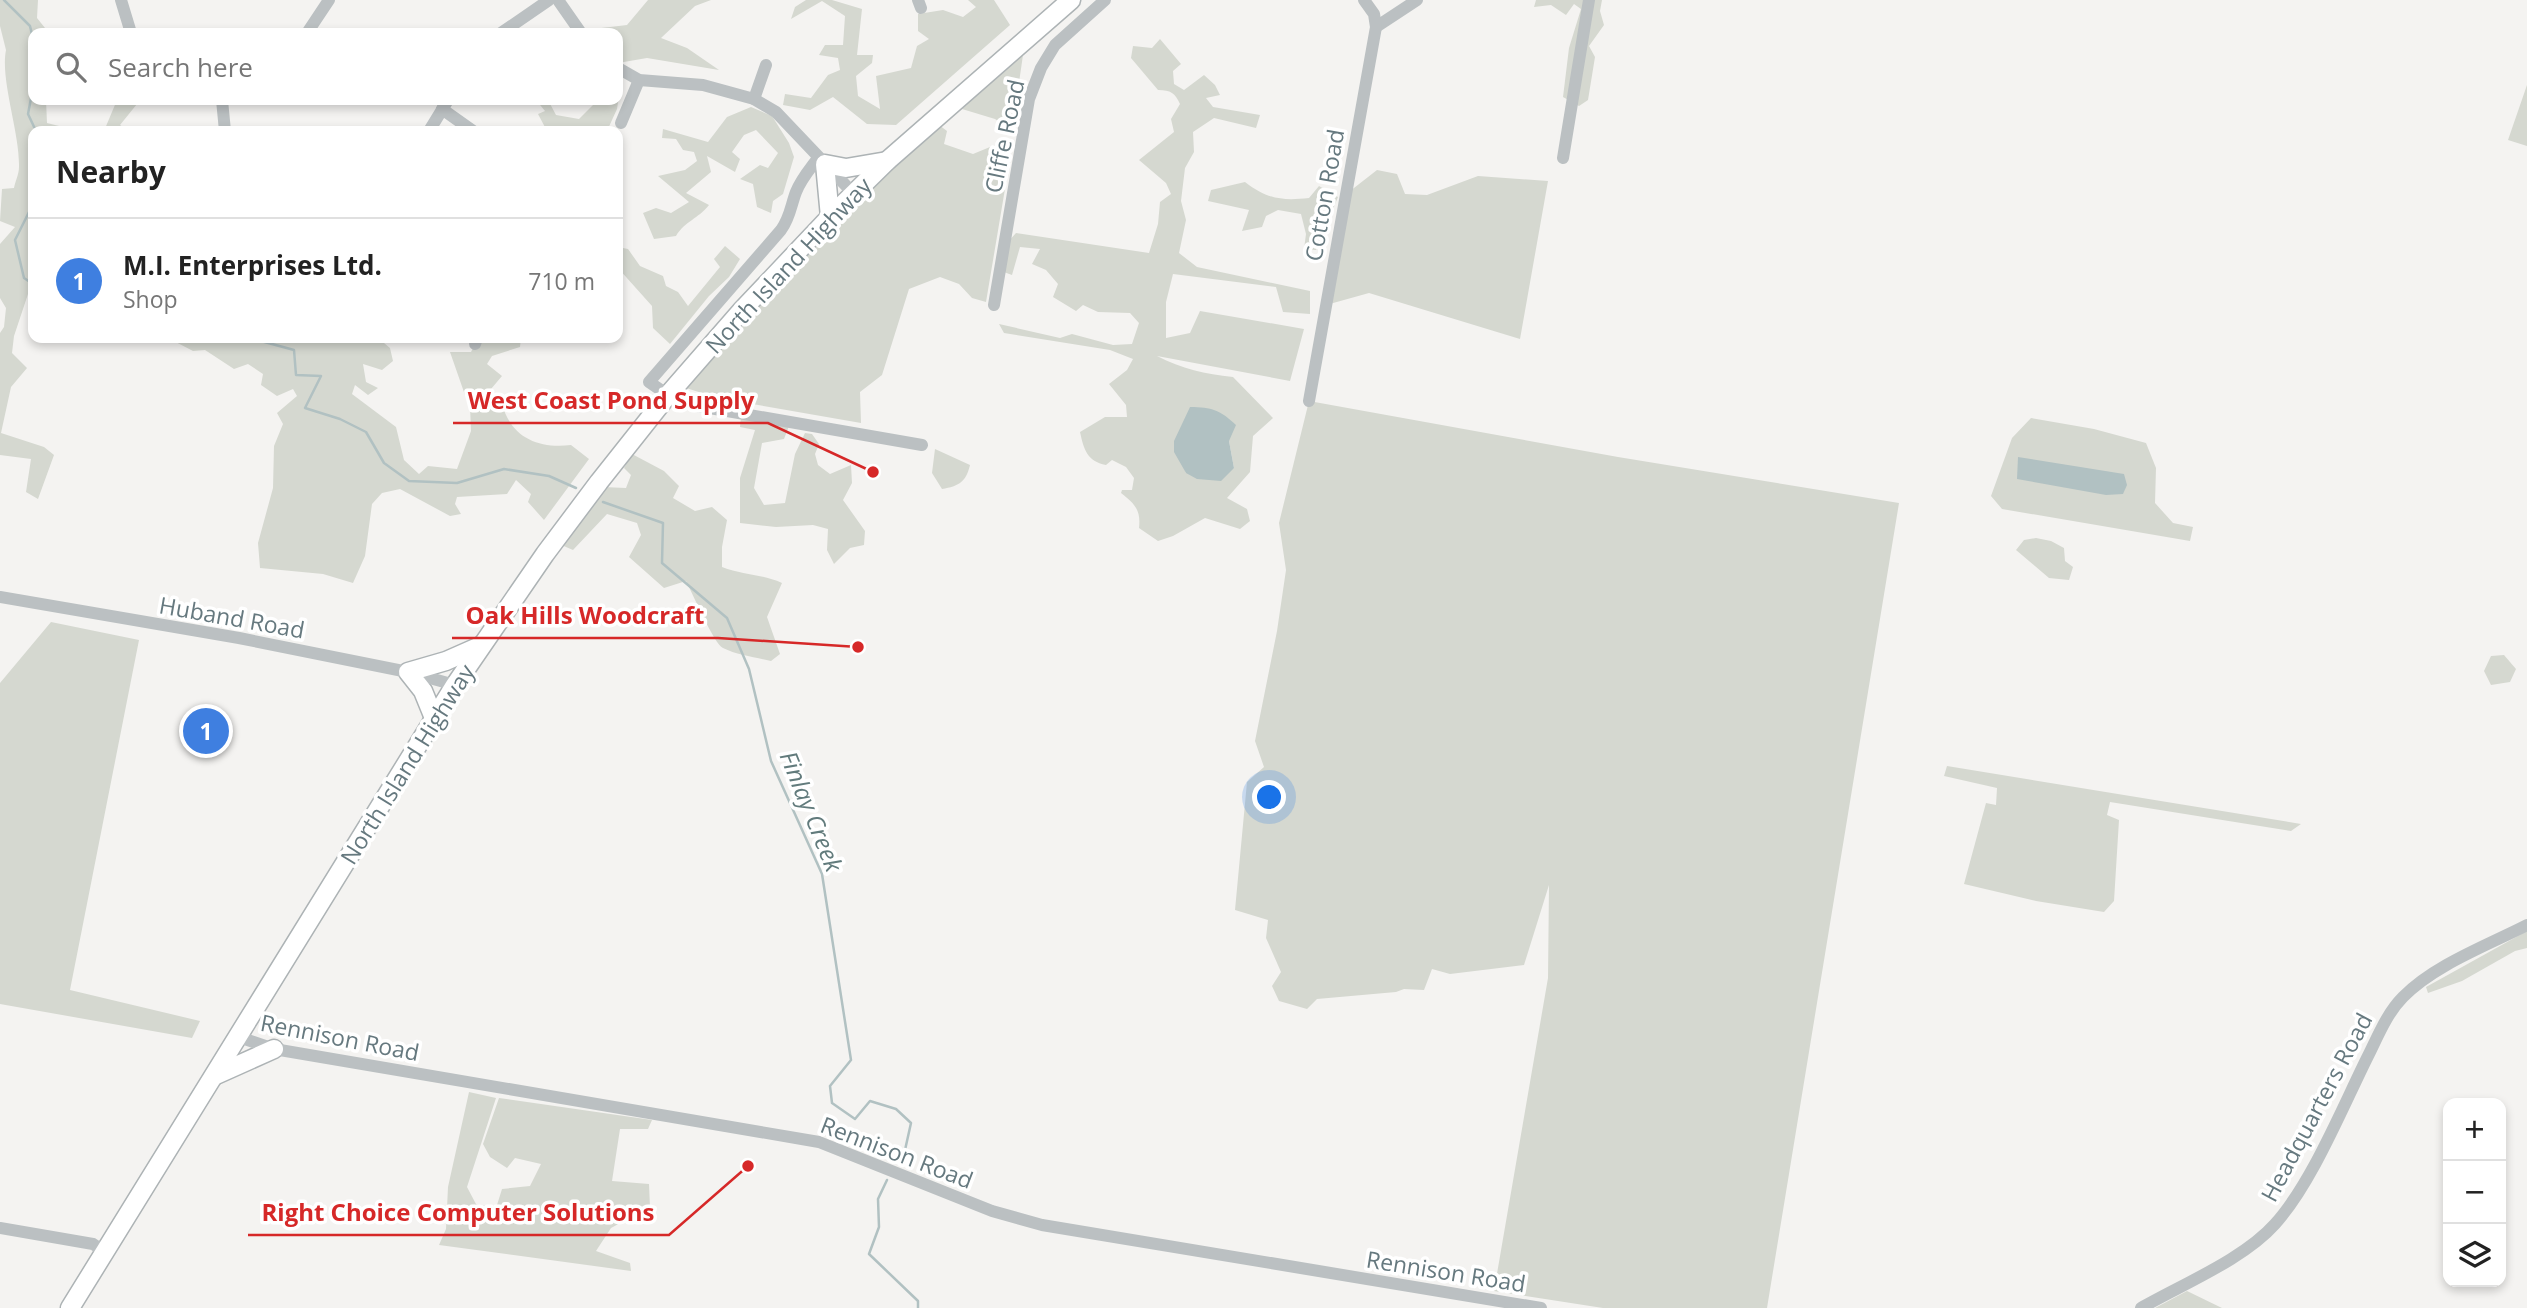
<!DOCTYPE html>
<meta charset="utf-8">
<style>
body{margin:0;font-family:"Open Sans",sans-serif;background:#f6f6f6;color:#222}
.controls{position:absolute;right:21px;bottom:21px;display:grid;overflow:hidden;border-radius:14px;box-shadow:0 4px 10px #0003}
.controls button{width:63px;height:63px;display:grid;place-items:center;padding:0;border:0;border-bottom:2px solid #e0e0e0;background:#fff;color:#222;font:35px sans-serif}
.you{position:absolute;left:1270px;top:798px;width:24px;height:24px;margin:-18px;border:5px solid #fff;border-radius:50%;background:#1a73e8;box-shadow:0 0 0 10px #1a73e833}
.badge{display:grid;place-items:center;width:46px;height:46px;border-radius:50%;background:#d93025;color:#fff;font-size:23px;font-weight:700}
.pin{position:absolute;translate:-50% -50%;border:4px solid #fff;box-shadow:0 2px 7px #0006}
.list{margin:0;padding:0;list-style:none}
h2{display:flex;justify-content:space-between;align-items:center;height:91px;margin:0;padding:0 28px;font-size:30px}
h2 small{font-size:23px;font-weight:400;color:#767676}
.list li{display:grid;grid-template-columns:46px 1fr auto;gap:21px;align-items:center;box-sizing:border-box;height:126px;padding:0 28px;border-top:2px solid #e0e0e0}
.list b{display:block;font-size:26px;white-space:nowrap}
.list p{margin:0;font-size:23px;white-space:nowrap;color:#767676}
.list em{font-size:23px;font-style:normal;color:#767676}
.icon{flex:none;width:38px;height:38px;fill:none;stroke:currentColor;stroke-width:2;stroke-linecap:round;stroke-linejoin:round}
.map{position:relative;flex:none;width:2527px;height:1308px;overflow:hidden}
.search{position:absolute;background:#fff;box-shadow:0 4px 10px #0003;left:28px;top:28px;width:595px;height:77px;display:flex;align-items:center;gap:18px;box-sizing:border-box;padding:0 24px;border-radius:14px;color:#767676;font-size:26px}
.panel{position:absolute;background:#fff;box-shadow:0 4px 10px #0003;left:28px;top:126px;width:595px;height:217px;border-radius:14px}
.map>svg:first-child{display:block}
.green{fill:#d5d8d0;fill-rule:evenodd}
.water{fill:#b1c1c2}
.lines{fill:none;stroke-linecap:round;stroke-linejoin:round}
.stream{stroke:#b1c1c2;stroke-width:2.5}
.major-casing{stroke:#adb3b5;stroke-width:21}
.minor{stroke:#bbc0c2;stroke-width:12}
.major{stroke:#fff;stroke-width:18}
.labels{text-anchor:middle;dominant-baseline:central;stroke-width:7;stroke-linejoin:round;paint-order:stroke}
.street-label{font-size:23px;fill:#66797f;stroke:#fff}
.water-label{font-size:24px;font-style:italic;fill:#627b7c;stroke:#fff}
.leader{fill:none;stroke:#d62828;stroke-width:2.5}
.callout-dot{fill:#d62828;stroke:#fff;stroke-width:2.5}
.callout-label{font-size:24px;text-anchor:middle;font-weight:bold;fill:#d62828;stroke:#fff;stroke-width:7;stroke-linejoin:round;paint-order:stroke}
</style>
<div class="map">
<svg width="2527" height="1308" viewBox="0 0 2527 1308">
<rect width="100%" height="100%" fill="#f4f3f1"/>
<g class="green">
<path d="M0,0h38l-1,18 12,15h-16v67h13l1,23 32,8h-46v169l-5,-6 -14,42 -2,17 15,15 -16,19 -10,46 43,14 10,8 -16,44 -12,-7 5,-33 -31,-4v-122l4,-6 2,-19 -6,-10v-54l15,-17 -15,-6 2,-32 12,-1c1,-6 5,-14 5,-21 1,-34 -19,-87 -13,-117l-6,-24z"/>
<path d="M648,0h63l-16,6 -34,32 26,10 32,22 -72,-12 -29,5v-30h-23l-2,-4 34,-4z"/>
<path d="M806,0h26l30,9 -5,46h16l-1,8 -16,13 2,20 22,13 -4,-33 35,-8 6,-22 12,-7 -11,-8v-17l25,-4 20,7 13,-10 -8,-7h26l16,25 -114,100 -29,-1 -34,-27 -23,13 -27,-5 2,-11 26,4 17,-23 12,-5 -2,-12 -19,-3 6,-10h18l2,-29 -23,-15 -31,18 4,-12z"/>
<path d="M1536,0h66l-2,11 4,14 -15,21 6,11 -7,43 -9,6 -16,-9 6,-49 12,-39 -7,-5 -8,11 -15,-10 -17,2z"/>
<path d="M1160,39l21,25 -8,7 1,13 10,6 20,-15 11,10 5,10 -14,3 7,9 47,8 -4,13 -42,-10 -21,14 1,20 -9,16 -4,33 5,19 -7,33 18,14 113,24v23l-27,-2 -7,-25 -103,-13 -7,28v36l24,-5 10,-22 104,18 -14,52 -133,-25c25,13 48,18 76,21l40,41 -20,18 -3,36 -23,26 20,11 3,12 -10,8 -35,-11 -32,18 -15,5 -19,-13c2,-18 -4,-24 -18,-35l1,-3h10l2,-12 -8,-11 -14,-7 -6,5c-19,-4 -22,-15 -26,-33l25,-15h22l-1,-12 -17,-21 18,-14 6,-11 -23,-9 -106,-17 -5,-9 61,14 12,-4 41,11 19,-1 7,-21 -9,-10 -32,-1 -15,-7 -7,6 -23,-14 5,-13 -12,-14 -14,-6 8,-15 -20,-2 -8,28 -11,-4 6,-28 9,-10 133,20 9,-29 2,-22 11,-8 -5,-11 -27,-23 35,-28 -3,-13 9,-15c-5,-11 -9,-14 -22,-14l-27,-32 2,-12 19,2zM1229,441l5,27 -48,5 -4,-10z"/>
<path d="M1023,55l-11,76 -17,-12 -33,-10 22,-25z"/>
<path d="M618,82l3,1 -4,26 -10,22h-60l-9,-17 7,-3 -9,-11h12l8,15 23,4 16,-16 1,-3h22z"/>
<path d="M2527,85v61l-19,-6z"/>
<path d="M117,100h18l2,4 -17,21 8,6h-24z"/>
<path d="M751,107l21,9 17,27 5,14 -11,37 -10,7 -2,12 -14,-6 -4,-23 -13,-5 20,-14 8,3 10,-15 -22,-23 -12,5 -12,17 8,7 -5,13 -28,-16 4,16 -25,21 23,12c-11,14 -24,16 -33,31l-22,3 -11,-26 13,-5 15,5 18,-11 -31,-26 27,-6 12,-9 -3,-9 -11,-2 -7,-11 -14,-1 1,-9 45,13 19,-25z"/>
<path d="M939,125l8,6 -3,13 29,10 17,-7 20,12 -24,143 -14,-4 -13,-14 -19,-7 -31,12 -27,86 -22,17 1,31 -143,-25 -32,-10 86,-99 94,-98z"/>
<path d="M1377,170l20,4 8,20 22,1 51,-19 70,5 -28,158 -151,-46 -43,12 19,-110z"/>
<path d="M1245,182c22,17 37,19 64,16l10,-12 19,11 -22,53 -12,-1 2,-15 -5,-20 -23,-4 -12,6 -4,11 -20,4 7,-21 -41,-9 3,-11z"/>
<path d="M725,246l15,13 -11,18 -20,19 -39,48 -17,-16 -1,-22 -34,-38v-21l10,2 12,17 23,10 3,10 12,6 10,14 32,-39 -6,-8z"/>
<path d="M168,338h210l12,10 3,13 -11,9 -19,-6 3,18 12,6 -10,7 -13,-10 -3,9 44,33 8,33 15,14 9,-8 29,3 14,-38 -1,-25 14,-8 18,5c8,34 36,46 69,42l18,14 -45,61 -16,-18 3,-8 -15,-14 -9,14 -50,3 -2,7 6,10 -11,2 -50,-27 -18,4 -10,11 -7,52 -12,27 -30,-9 -63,-6 -2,-25 15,-55 1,-42 9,-22 -6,-11 20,-17 -4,-7 -16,7 -16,-11 2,-11 -15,-10 -14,5 -29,-19 -12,1z"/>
<path d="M478,338h43l-1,9 -28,9 -5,8 15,12 -11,13 -26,6 -15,-43h21z"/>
<path d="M1309,401l309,56 281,46 -132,805h-164l-109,-17 54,-313 1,-93 -25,80 -74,9 -18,-5 -8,21 -20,-1 -8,3 -79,7 -10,10 -28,-8 -7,-15 9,-14 -15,-34 2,-18 -33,-10 12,-128 17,-15 -9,-26 22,-110 9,-61 -7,-47z"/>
<path d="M741,416l48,10 -5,13 -22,4 -8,45 10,17 21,-2 10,-49 10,-21 7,1 7,10 -4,10 3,11 12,9 21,-9 1,18 -9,17 22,31 -1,14 -14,3 -16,16 -7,-14 1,-21 -15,-4 -37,2 -36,-4v-45l15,-48 -15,-3z"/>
<path d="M2031,418l63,11 52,14 10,25 -1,35 18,20 20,4 -3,14 -188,-32 -11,-13 21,-58z"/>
<path d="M935,449l35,16c-4,17 -11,21 -28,24l-10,-16z"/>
<path d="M632,454l32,17 15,15 -6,12 22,13 17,-4 15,13 -5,27v20c21,8 40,7 60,16l-15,34 13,37 -9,7c-16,-4 -34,-6 -48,-13 -9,-4 -30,-54 -37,-67l-22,7 -35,-31 12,-22 -4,-12 -30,-9 -34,36 -14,-6 44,-57 23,1 5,-13 -7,-7z"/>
<path d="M2036,538l15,3 13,7 1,13 8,6 -4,13 -20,-2 -33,-28 8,-10z"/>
<path d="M51,622l88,18 -69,350 130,31 -8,17 -192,-34v-321z"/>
<path d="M2504,655l12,14 -6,13 -19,3 -7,-14 7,-15z"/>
<path d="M1947,766l354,58 -10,7 -181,-29 -3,13 12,5 -5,81 -10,11 -68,-11 -72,-17 22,-81 10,2 1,-17 -53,-12z"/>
<path d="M2527,931v17l-12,3 -53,30 -34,12 -2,-6z"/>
<path d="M469,1092l27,6 -29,89 10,19 20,-1 5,-16 28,-3 11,-22 -26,-6 -8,10 -17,-11 -7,-13 16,-46 153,22 -4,9h-28l-8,52 37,3 1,23 -39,21 -15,23 34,12 1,8 -192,-26 7,-16 2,-42z"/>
<path d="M2187,1291l35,17h-67z"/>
</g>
<g class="water">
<path d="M1190,407c22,0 30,3 46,18l-7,16 5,27 -13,13 -24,-2 -11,-6 -12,-21v-11z"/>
<path d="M2018,457l106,17 3,11 -4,9 -17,1 -89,-16z"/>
</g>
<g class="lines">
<g class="stream">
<path d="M4,0l26,26 3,13"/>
<path d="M33,88l-5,26 8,17"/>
<path d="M33,204l-18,36 9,38 9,6"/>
<path d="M250,338l44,12 2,25 25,1 -16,32 35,11 26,13 18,31 25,18 48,2 47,-14 45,7 27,12"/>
<path d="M603,502l60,21 -1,40 65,55 22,51 22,92 51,113 29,186 -21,26 2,17 23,16 15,-18 26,8 15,14 -6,27 -8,12"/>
<path d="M887,1180l-9,19 1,28 -10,27 49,47v7"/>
</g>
<g class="major-casing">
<g id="major">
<path d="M830,217l-5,-53 21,4 41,-7"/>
<path d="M434,718l-11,-27 -15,-19 38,-11 34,-15"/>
<path d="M216,1075l58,-26"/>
<path d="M70,1308l385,-623 90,-131 54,-72 69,-87 75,-86 87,-92 57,-56 184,-161"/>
</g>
</g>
<g class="minor">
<path d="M121,0l10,33"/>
<path d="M558,0l23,33"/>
<path d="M918,0l3,8"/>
<path d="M1376,27l41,-27"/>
<path d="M307,33l22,-33"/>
<path d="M501,33l48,-33"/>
<path d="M618,68l21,12 64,5 51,14 22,13 77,81"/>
<path d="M754,99l12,-34"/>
<path d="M222,100l3,31"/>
<path d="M442,109l31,22"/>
<path d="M621,123l18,-43"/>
<path d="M429,131l19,-31"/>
<path d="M818,158c-8,11 -17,21 -22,34 -5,13 -6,26 -15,38l-132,152 19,13 24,10 230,40"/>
<path d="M1563,158l26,-158"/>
<path d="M994,305l35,-206 12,-31 14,-23 50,-45"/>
<path d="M475,344l2,-6"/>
<path d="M1309,401l67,-374 -2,-13 -10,-14"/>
<path d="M0,597l239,41 169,34 47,13"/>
<path d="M239,1037l35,12 545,93 173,69 50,14 499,83"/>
<path d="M0,1228l93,16 12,8"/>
<path d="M2141,1308c42,-24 103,-49 134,-84 37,-41 68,-118 93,-168 10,-20 19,-43 35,-59 31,-32 85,-52 124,-72"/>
</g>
<use href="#major" class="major"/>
</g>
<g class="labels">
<g class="street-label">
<text transform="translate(1004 136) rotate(-78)">Cliffe Road</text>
<text transform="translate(1324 195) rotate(-80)">Cotton Road</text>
<text transform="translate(788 265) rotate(-47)">North Island Highway</text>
<text transform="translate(232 617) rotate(10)">Huband Road</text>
<text transform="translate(407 764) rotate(-58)">North Island Highway</text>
<text transform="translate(340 1037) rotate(11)">Rennison Road</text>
<text transform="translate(2316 1107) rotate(-62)">Headquarters Road</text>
<text transform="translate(897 1152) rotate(21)">Rennison Road</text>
<text transform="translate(1446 1271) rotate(9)">Rennison Road</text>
</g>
<g class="water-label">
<text transform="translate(812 811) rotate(68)">Finlay Creek</text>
</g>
</g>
<path class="leader" d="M873 472L768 423H453M858 647L718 638H452M748 1166L669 1235H248"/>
<g class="callout-dot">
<circle cx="873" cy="472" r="7"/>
<circle cx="858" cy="647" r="7"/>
<circle cx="748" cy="1166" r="7"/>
</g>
<g class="callout-label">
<text x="611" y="409">West Coast Pond Supply</text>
<text x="585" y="624">Oak Hills Woodcraft</text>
<text x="458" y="1221">Right Choice Computer Solutions</text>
</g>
</svg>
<div class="controls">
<button>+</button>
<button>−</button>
<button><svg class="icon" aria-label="layers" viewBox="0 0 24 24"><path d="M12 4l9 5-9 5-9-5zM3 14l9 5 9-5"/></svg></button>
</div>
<div class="you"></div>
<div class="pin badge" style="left:206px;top:731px;background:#3f7fe0">1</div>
<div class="search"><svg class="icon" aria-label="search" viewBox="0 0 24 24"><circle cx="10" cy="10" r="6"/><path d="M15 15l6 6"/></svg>Search here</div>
<section class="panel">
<h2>Nearby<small></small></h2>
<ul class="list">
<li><span class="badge" style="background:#3f7fe0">1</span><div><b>M.I. Enterprises Ltd.</b><p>Shop</p></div><em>710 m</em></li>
</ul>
</section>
</div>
